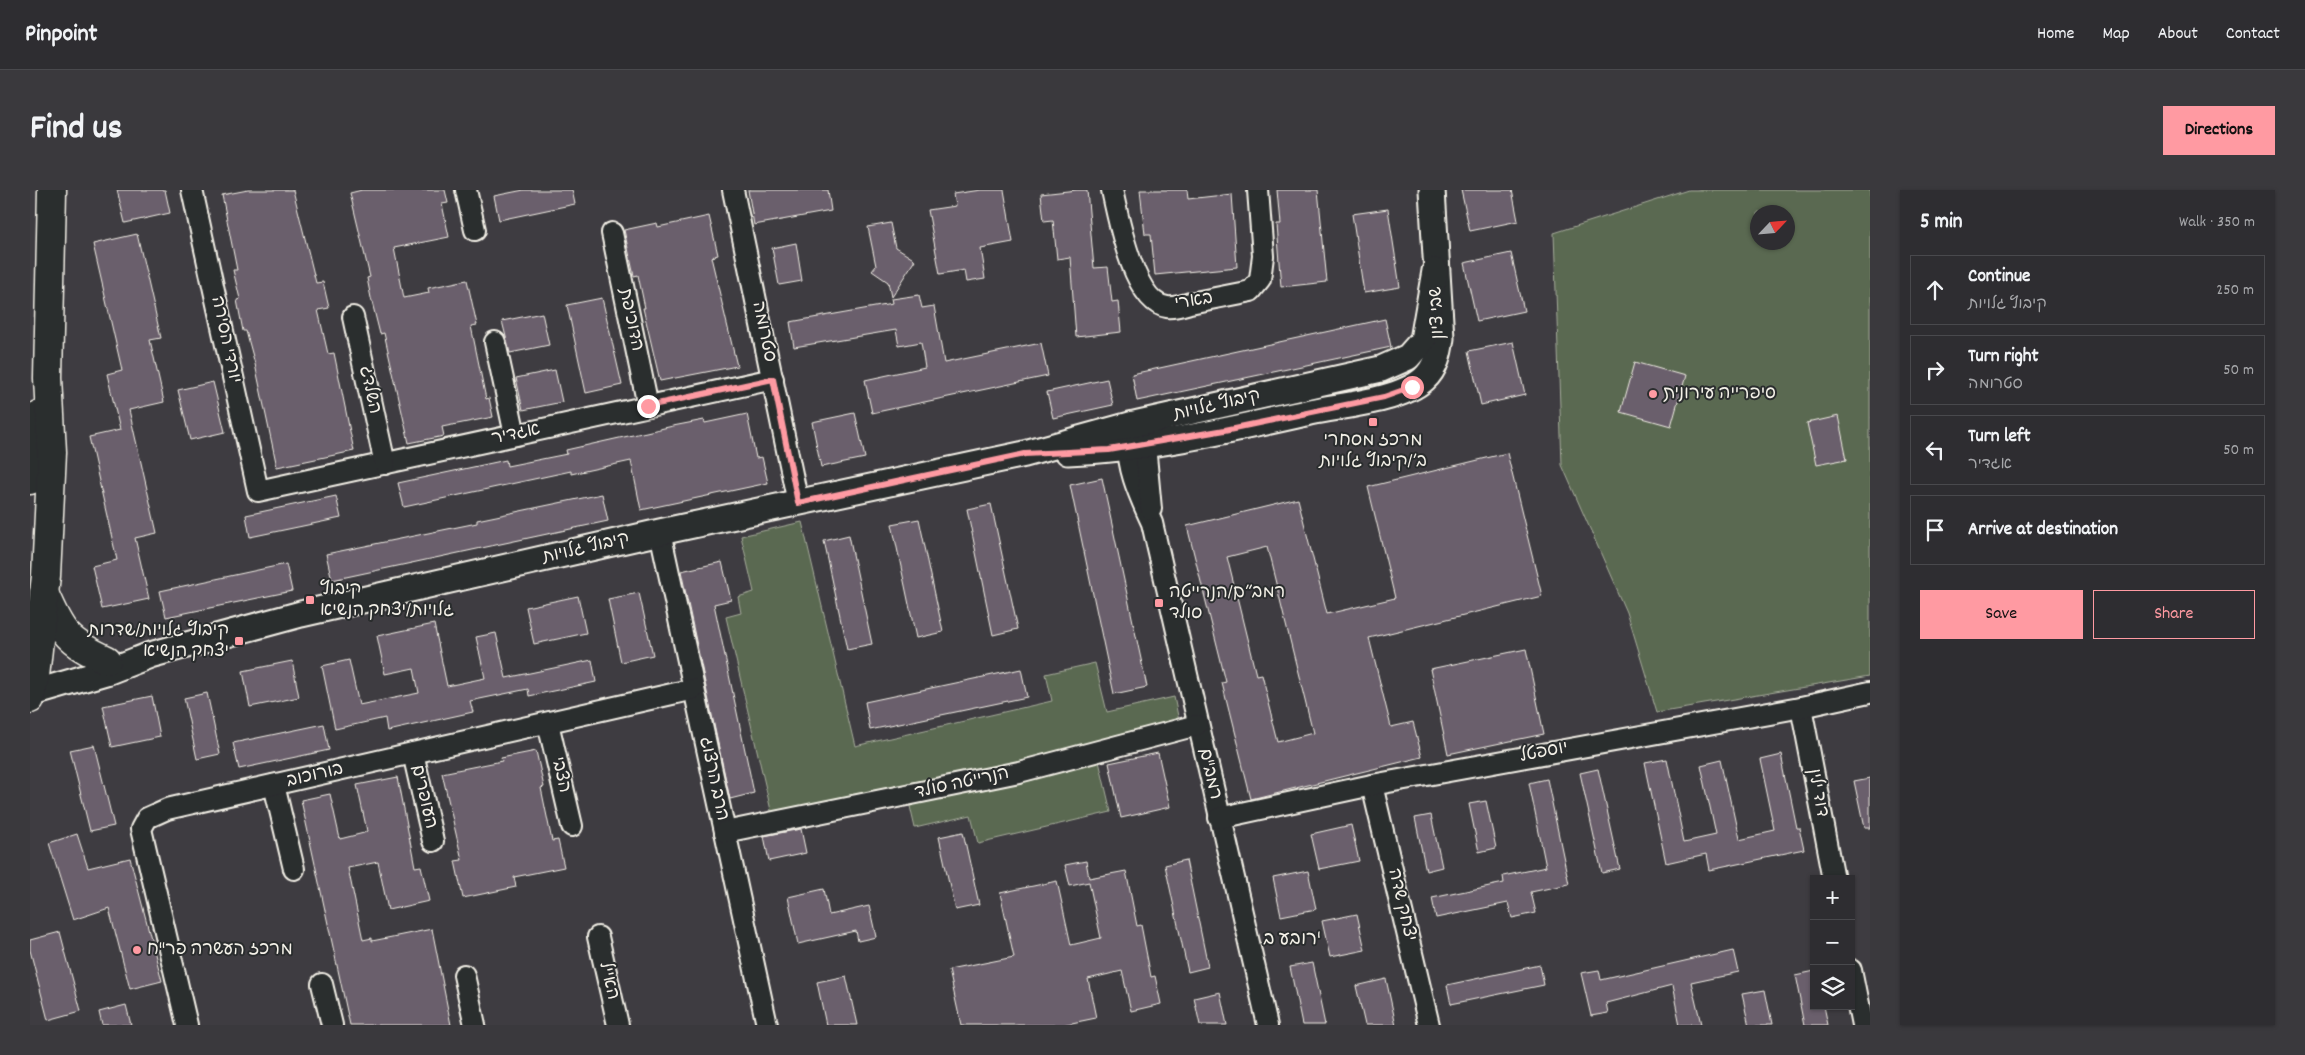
<!DOCTYPE html>
<meta charset="utf-8">
<style>
body{margin:0;font-family:Dekko,"Playpen Sans Hebrew",sans-serif;background:#3a393d;color:#f1f3f6}
.controls{position:absolute;right:15px;bottom:15px;display:grid;overflow:hidden;border-radius:0px;box-shadow:0 1px 4px #0004}
.controls button{width:45px;height:45px;display:grid;place-items:center;padding:0;border:0;border-bottom:1px solid #49494d;background:#2e2d31;color:#f1f3f6;font:25px sans-serif}
.compass{position:absolute;left:1720px;top:15px;width:45px;height:45px;border-radius:50%;background:#2e2d31;box-shadow:0 1px 4px #0004;rotate:64deg}
.stop{position:absolute;width:15px;height:15px;margin:-11px;border:4px solid #ff9aa2;border-radius:50%;background:#fff}
.stop.end{background:#ff9aa2;border-color:#fff;box-shadow:0 1px 5px #0008}
.list{margin:0;padding:0;list-style:none}
h2{display:flex;justify-content:space-between;align-items:center;height:65px;margin:0;padding:0 20px;font-size:21px}
h2 small{font-size:16px;font-weight:400;color:#a7a8ab}
.list li{display:grid;grid-template-columns:32px 1fr auto;gap:15px;align-items:center;box-sizing:border-box;height:70px;margin:0 10px 10px;padding:0 10px;border:1px solid #49494d;border-radius:0px}
.list b{display:block;font-size:19px;white-space:nowrap}
.list p{margin:0;font-size:16px;white-space:nowrap;color:#a7a8ab}
.list em{font-size:16px;font-style:normal;color:#a7a8ab}
.actions{display:flex;gap:10px;padding:15px 20px}
.actions a{flex:1;padding:11px 0;border:1px solid #ff9aa2;border-radius:0px;text-align:center;font-size:18px;color:#ff9aa2}
.actions .main{background:#ff9aa2;color:#111}
.icon{flex:none;width:28px;height:28px;fill:none;stroke:currentColor;stroke-width:2;stroke-linecap:round;stroke-linejoin:round}
.map{position:relative;flex:none;width:1840px;height:835px;overflow:hidden;border-radius:0px}
header{display:flex;align-items:center;gap:30px;box-sizing:border-box;height:70px;padding:0 25px;background:#2e2d31;border-bottom:1px solid #49494d}
header strong{font-size:24px}
nav{display:flex;gap:28px;margin-inline-start:auto;font-size:18px}
.intro{display:flex;align-items:center;justify-content:space-between;box-sizing:border-box;height:120px;padding:0 30px}
h1{margin:0;font-size:35px}
.button{padding:12px 22px;border-radius:0px;background:#ff9aa2;color:#111;font-size:18px;font-weight:700}
main{display:flex;gap:30px;padding:0 30px}
aside{flex:1;background:#2e2d31;border-radius:0px;box-shadow:0 1px 4px #0004}
.map>svg:first-child{display:block}
.green{fill:#5a6951;stroke:#a7ad9c;fill-rule:evenodd}
.building{fill:#6b5e6c;stroke:#f4f1e8;fill-rule:evenodd}
.lines{fill:none;stroke-linecap:round;stroke-linejoin:round}
.minor-casing{stroke:#f4f1e8;stroke-width:24}
.tertiary-casing{stroke:#f4f1e8;stroke-width:29}
.secondary-casing{stroke:#f4f1e8;stroke-width:31}
.minor{stroke:#2a2d2e;stroke-width:20}
.tertiary{stroke:#2a2d2e;stroke-width:25}
.secondary{stroke:#2a2d2e;stroke-width:28}
.route{stroke:#ff9aa2;stroke-width:6}
.poi-dot{fill:#ff9aa2;stroke:#2a2d2e;stroke-width:2}
.labels{text-anchor:middle;dominant-baseline:central;stroke-width:4;stroke-linejoin:round;paint-order:stroke}
.street-label{font-size:18px;fill:#f4f1e8;stroke:#2a2d2e}
.poi-label{font-size:18px;fill:#f4f1e8;stroke:#2a2d2e;text-anchor:start}
.neighbourhood-label{font-size:19px;fill:#f4f1e8;stroke:#2a2d2e}
</style>
<header>
<strong>Pinpoint</strong>
<nav><a>Home</a><a>Map</a><a>About</a><a>Contact</a></nav>
</header>
<div class="intro"><h1>Find us</h1><a class="button">Directions</a></div>
<main>
<div class="map">
<svg width="1840" height="835" viewBox="0 0 1840 835">
<rect width="100%" height="100%" fill="#3e3c41"/>
<filter id="ink" filterUnits="userSpaceOnUse"><feTurbulence type="fractalNoise" baseFrequency=".02" numOctaves="2"/><feDisplacementMap in="SourceGraphic" scale="10" xChannelSelector="R" yChannelSelector="G"/><feConvolveMatrix kernelMatrix="1 2 1 2 8 2 1 2 1" color-interpolation-filters="sRGB"/></filter>
<g filter="url(#ink)">
<g class="green">
<path d="M1659,0h181v486l-213,36 -30,-99 -65,-148 -8,-232zM1728,22h30v30h-30z"/>
<path d="M772,332l53,224 197,-45 -6,-27 49,-11 12,49 67,-15 6,29 -407,93 -47,-202 15,-4 -3,-16 16,-5 -13,-56z"/>
<path d="M1068,567l13,55 -133,31 -7,-28 -56,13 -6,-26z"/>
</g>
<g class="building">
<path d="M87,0h48l5,23 -45,10z"/>
<path d="M218,0h45l23,93 7,-1 6,26 -11,2 10,44 6,-1 20,98 -77,16 -22,-103 -9,-33h-3l-6,-31 3,-1 -7,-29h4l-15,-75z"/>
<path d="M332,0h83l3,13 -6,1 7,33 -55,11 10,50 25,-5 -1,-5 39,-8 10,45 -6,1 15,73 3,-1 4,19 -51,10 2,9 -35,7 -25,-110 -4,1 -9,-36 -4,-20 3,-1 -20,-84z"/>
<path d="M494,0h48l3,14 -76,16 -5,-24z"/>
<path d="M718,0h80l3,21 -77,14z"/>
<path d="M950,0h24l9,52 -33,6 5,31 -19,3 -2,-12 -24,4 -12,-64 27,-4 -2,-12z"/>
<path d="M1047,0h10l7,78 14,-1 4,35 6,-1 3,31 -45,5 -6,-80 -13,2 -4,-39 -9,1 -3,-27z"/>
<path d="M1110,0h47l1,9 44,-5 5,73 -82,8 -4,-41h-6z"/>
<path d="M1247,0h41l9,92 -46,5 -5,-63h4z"/>
<path d="M1431,0h51l6,31 -48,10z"/>
<path d="M1358,19l12,78 -36,6 -12,-79z"/>
<path d="M679,26l9,39 -7,2 26,109 -77,15 -17,-73h2l-7,-33 -4,1 -10,-46 33,-7 1,4z"/>
<path d="M861,33l5,25 19,12 -24,37 -3,-15 -16,-11 4,-5 -8,-39z"/>
<path d="M107,44l24,104 -11,2 14,62 -35,8 28,123 -22,5 14,61 -47,10 -10,-43 25,-6 -28,-123 31,-7 -13,-56 15,-4 -29,-126z"/>
<path d="M766,53l6,38 -23,4 -7,-37z"/>
<path d="M1481,63l13,58 -47,10 -13,-58z"/>
<path d="M889,105l3,13 12,-2 10,57 97,-20 7,33 -176,37 -7,-33 60,-13 -4,-25 -22,4 -3,-16 -102,17 -4,-25 102,-18 -1,-5z"/>
<path d="M572,108l20,87 -36,8 -19,-88z"/>
<path d="M512,123l7,32 -39,8 -8,-32z"/>
<path d="M1355,129l6,28 -254,54 -5,-27z"/>
<path d="M1483,152l12,53 -44,10 -12,-54z"/>
<path d="M1605,172l50,14 -14,50 -50,-14z"/>
<path d="M525,180l7,32 -39,8 -7,-32z"/>
<path d="M1077,189l6,26 -60,13 -6,-26z"/>
<path d="M183,192l12,50 -35,8 -12,-50z"/>
<path d="M825,223l10,45 -44,9 -9,-45z"/>
<path d="M717,224l9,44 6,-1 6,26 -127,27 -10,-49 -60,13v-3l-167,36 -6,-24 108,-23 1,6 60,-12 -1,-4 107,-24 31,-6 1,3z"/>
<path d="M1808,226l9,43 -31,6 -9,-42z"/>
<path d="M1477,263l35,143 -173,42 22,89 22,-5 9,35 -171,42 -29,-116 4,-1 -39,-156 111,-27 29,115 68,-16 -27,-111zM1237,357l46,186 -35,9 -17,-68 -5,1 -29,-118z"/>
<path d="M1072,288l45,209 -33,7 -44,-209z"/>
<path d="M572,304l6,27 -276,59 -6,-26 151,-31v-3z"/>
<path d="M306,306l5,22 -91,19 -4,-22z"/>
<path d="M961,314l27,125 -25,6 -26,-126z"/>
<path d="M889,329l24,113 -27,6 -24,-114z"/>
<path d="M819,345l23,109 -25,5 -23,-108z"/>
<path d="M692,372l9,38 -17,4 40,189 -24,6 -49,-228z"/>
<path d="M256,374l6,27 -126,26 -6,-26z"/>
<path d="M609,403l14,62 -32,7 -13,-63z"/>
<path d="M548,406l8,37 -52,11 -8,-37z"/>
<path d="M404,434l13,62 38,-8 -9,-41 20,-4 10,45 86,-18 4,22 -67,14 -1,-7 -58,12 3,11 -86,19 -2,-13 -50,11 -13,-63 27,-6 10,45 60,-12 -5,-25 -29,6 -8,-38z"/>
<path d="M1496,459l18,85 -96,20 -18,-85z"/>
<path d="M262,471l7,36 -49,10 -7,-36z"/>
<path d="M991,479l6,28 -157,33 -5,-28z"/>
<path d="M177,503l13,61 -23,5 -13,-61z"/>
<path d="M122,506l8,41 -48,10 -9,-41z"/>
<path d="M294,534l5,26 -90,19 -6,-26z"/>
<path d="M64,555l20,81 -24,5 -20,-81z"/>
<path d="M506,561l8,36 -3,1 11,53 6,-1 6,27 -50,10 2,10 -53,11 -8,-37 7,-1 -20,-87 60,-12 -1,-3z"/>
<path d="M1128,563l12,54 -49,11 -12,-55z"/>
<path d="M1751,564l15,73h3l5,23 -95,20 -3,-16 -40,9 -21,-100 22,-4 17,83 32,-7 -15,-70 21,-5 17,79 36,-8 -15,-72z"/>
<path d="M1568,579l22,100 -18,4 -22,-100z"/>
<path d="M368,587l17,90 6,-1 8,35 -41,9 -10,-48 -30,6 15,72 9,-2v3l60,-12 19,96h-101l-49,-225 29,-6 10,45 24,-6 3,-2 -10,-46z"/>
<path d="M1840,588v50h-6l-10,-47z"/>
<path d="M1517,589l22,105 -38,8 5,21 -24,5 -4,-15 -72,15 -4,-20 72,-15 -1,-7 43,-9 -17,-84z"/>
<path d="M1456,611l10,47 -17,4 -10,-48z"/>
<path d="M1401,625l11,52 -16,4 -11,-53z"/>
<path d="M1321,635l8,36 -40,8 -8,-35z"/>
<path d="M771,639l5,24 -37,8 -5,-25z"/>
<path d="M933,642l16,73 -24,5 -16,-73z"/>
<path d="M47,644l11,34 42,-10 32,123 -32,8 -21,-81 -36,12 -24,-77z"/>
<path d="M1156,670l22,107 -20,5 -23,-107z"/>
<path d="M1056,671l3,17 37,-7 11,55 4,-1 10,52 4,-1 6,28 -30,7 -9,-40 -34,8 8,39 -34,7h-101l-12,-55 65,-13 -14,-64 57,-12 14,64 30,-7 -12,-56 -19,4 -5,-21z"/>
<path d="M1278,681l8,38 -35,7 -8,-38z"/>
<path d="M794,699l5,26 40,-9 7,31 -18,4 -2,-10 -58,13 -10,-47z"/>
<path d="M1327,724l8,36 -35,7 -8,-36z"/>
<path d="M30,742l21,79 -33,9 -18,-70v-10z"/>
<path d="M1703,760l5,22 -47,10 10,43h-21l-8,-39 -66,17 2,10 -17,3 -10,-43 18,-3 2,10z"/>
<path d="M1282,773l13,62h-23l-12,-58z"/>
<path d="M1510,775l4,20 -93,19 -4,-19z"/>
<path d="M1784,781v35h10l4,19h-23l-10,-50z"/>
<path d="M816,786l11,49h-31l-9,-43z"/>
<path d="M1356,789l10,46h-31l-9,-39z"/>
<path d="M1735,800l7,35h-23l-7,-31z"/>
<path d="M1190,802l7,33h-27l-6,-27z"/>
<path d="M96,815l5,20h-29l-3,-13z"/>
</g>
<g class="lines">
<g class="minor-casing">
<g id="minor">
<path d="M162,0l66,301 515,-112"/>
<path d="M436,0l9,40"/>
<path d="M703,0l65,313"/>
<path d="M1082,0c6,28 22,113 55,117 7,1 16,-2 23,-4 20,-4 41,-8 61,-12l9,-11 3,-24 -5,-66"/>
<path d="M582,43l36,173"/>
<path d="M323,127l32,147"/>
<path d="M465,152l20,93"/>
<path d="M1099,242c-5,31 10,63 23,91l116,502"/>
<path d="M1107,244l8,11 6,64"/>
<path d="M630,342l107,493"/>
<path d="M1771,517l33,172"/>
<path d="M518,533l24,103"/>
<path d="M383,563l20,88"/>
<path d="M244,595l20,84"/>
<path d="M1342,595l57,240"/>
<path d="M1189,628l153,-33 429,-78 69,-15"/>
<path d="M695,642l294,-60 178,-47"/>
<path d="M568,747l20,88"/>
<path d="M1821,780l11,55"/>
<path d="M434,785l11,50"/>
<path d="M292,794l10,41"/>
<path d="M157,835l-46,-196 6,-11 20,-9 527,-120"/>
</g>
</g>
<g class="tertiary-casing">
<g id="tertiary">
<path d="M1038,262c83,-3 166,-23 247,-41 31,-6 86,-11 109,-32 12,-11 15,-26 17,-41l-9,-148"/>
<path d="M0,504l79,-23 41,-16 151,-41 359,-82 365,-78 105,-29 251,-56 27,-12 15,-17 12,-69"/>
</g>
</g>
<g class="secondary-casing">
<g id="secondary">
<path d="M0,290l2,-27 8,-39"/>
<path d="M14,403c17,40 23,49 63,67"/>
<path d="M0,509l5,-23 11,-100 6,-124 -4,-74 4,-188"/>
</g>
</g>
<use href="#minor" class="minor"/>
<use href="#tertiary" class="tertiary"/>
<use href="#secondary" class="secondary"/>
</g>
</g>
<g class="lines" filter="url(#ink)">
<path class="route" d="M618,216l125,-27 25,124 227,-49 84,-4 116,-20 159,-33 28,-10"/>
</g>
<g class="poi-dot">
<circle cx="1623" cy="204" r="5"/>
<rect x="1338" y="227" width="10" height="10" rx="2.5"/>
<rect x="275" y="405" width="10" height="10" rx="2.5"/>
<rect x="1124" y="408" width="10" height="10" rx="2.5"/>
<rect x="204" y="446" width="10" height="10" rx="2.5"/>
<circle cx="107" cy="760" r="5"/>
</g>
<g class="labels">
<g class="street-label">
<text transform="translate(1164 112) rotate(-10)">בארי</text>
<text transform="translate(1408 123) rotate(-93)">שבי ציון</text>
<text transform="translate(600 130) rotate(78)">הדוכיפת</text>
<text transform="translate(733 142) rotate(78)">סטרומה</text>
<text transform="translate(195 150) rotate(78)">יורדי הסירה</text>
<text transform="translate(339 200) rotate(78)">השלדג</text>
<text transform="translate(1187 216) rotate(-13)">קיבוץ גלויות</text>
<text transform="translate(486 245) rotate(-12)">אגדיר</text>
<text transform="translate(556 359) rotate(-13)">קיבוץ גלויות</text>
<text transform="translate(1514 563) rotate(-11)">יוספטל</text>
<text transform="translate(1179 584) rotate(77)">רמב"ם</text>
<text transform="translate(530 585) rotate(77)">הצבי</text>
<text transform="translate(285 586) rotate(-13)">בורוכוב</text>
<text transform="translate(683 589) rotate(78)">הרב הרצוג</text>
<text transform="translate(932 594) rotate(-12)">הנרייטה סולד</text>
<text transform="translate(1787 603) rotate(79)">דוד ילין</text>
<text transform="translate(393 607) rotate(77)">העופרים</text>
<text transform="translate(1371 715) rotate(77)">יצחק שדה</text>
<text transform="translate(578 791) rotate(77)">האייל</text>
</g>
<g class="poi-label">
<text x="1633" y="204">סיפרייה עירונית</text>
<text x="1343" y="251" text-anchor="middle">מרכז מסחרי<tspan x="1343" dy="21">ב׳/קיבוץ גלויות</tspan></text>
<text x="290" y="400">קיבוץ<tspan x="290" dy="21">גלויות/יצחק הנשיא</tspan></text>
<text x="1139" y="403">רמב״ם/הנרייטה<tspan x="1139" dy="21">סולד</tspan></text>
<text x="199" y="441" text-anchor="end">קיבוץ גלויות/שדרות<tspan x="199" dy="21">יצחק הנשיא</tspan></text>
<text x="117" y="760">מרכז העשרה פר"ח</text>
</g>
<g class="neighbourhood-label">
<text x="1262" y="750">רובע ב'</text>
</g>
</g>
</svg>
<div class="controls">
<button>+</button>
<button>−</button>
<button><svg class="icon" aria-label="layers" viewBox="0 0 24 24"><path d="M12 4l9 5-9 5-9-5zM3 14l9 5 9-5"/></svg></button>
</div>
<svg class="compass" viewBox="-18 -18 36 36"><path d="M0-13l5 13h-10z" fill="#e53935"/><path d="M0 13l5-13h-10z" fill="#a7a8ab"/></svg>
<div class="stop" style="left:1382px;top:197px"></div>
<div class="stop end" style="left:618px;top:216px"></div>
</div>
<aside>
<h2>5 min<small>Walk · 350 m</small></h2>
<ul class="list">
<li><svg class="icon" aria-label="ahead" viewBox="0 0 24 24"><path d="M12 20V5M6 11l6-6 6 6"/></svg><div><b>Continue</b><p>קיבוץ גלויות</p></div><em>250 m</em></li>
<li><svg class="icon" aria-label="right" viewBox="0 0 24 24"><path d="M7 20v-9h11M14 6l5 5-5 5"/></svg><div><b>Turn right</b><p>סטרומה</p></div><em>50 m</em></li>
<li><svg class="icon" aria-label="left" viewBox="0 0 24 24"><path d="M17 20v-9H6M10 6l-5 5 5 5"/></svg><div><b>Turn left</b><p>אגדיר</p></div><em>50 m</em></li>
<li><svg class="icon" aria-label="arrive" viewBox="0 0 24 24"><path d="M6 21V4h12l-3 4 3 4H6"/></svg><div><b>Arrive at destination</b></div></li>
</ul>
<div class="actions"><a class="main">Save</a><a>Share</a></div>
</aside>
</main>
